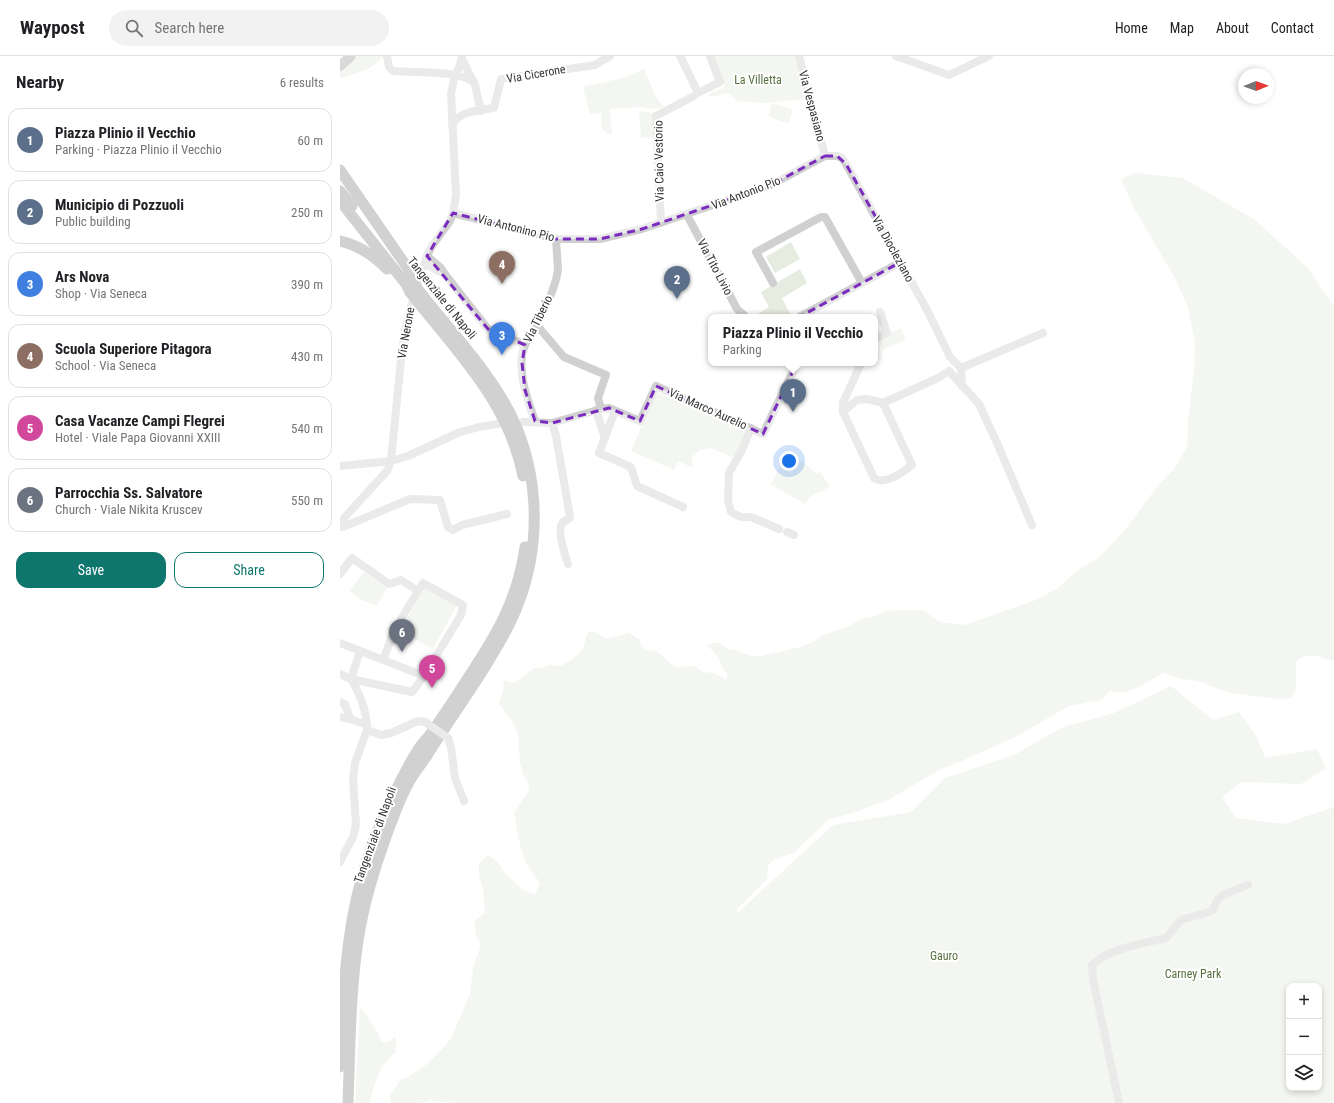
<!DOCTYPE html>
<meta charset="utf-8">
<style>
body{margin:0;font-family:"Roboto Condensed",sans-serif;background:#f2f2f2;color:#202124}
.controls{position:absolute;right:12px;bottom:12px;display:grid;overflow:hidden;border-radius:8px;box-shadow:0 2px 6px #0003}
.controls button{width:36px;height:36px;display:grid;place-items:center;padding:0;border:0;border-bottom:1px solid #e0e0e0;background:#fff;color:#202124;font:20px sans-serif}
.compass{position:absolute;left:898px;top:12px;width:36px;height:36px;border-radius:50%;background:#fff;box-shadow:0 2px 6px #0003;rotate:89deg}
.you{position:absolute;left:449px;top:405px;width:14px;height:14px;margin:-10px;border:3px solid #fff;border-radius:50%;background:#1a73e8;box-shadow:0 0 0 6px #1a73e833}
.badge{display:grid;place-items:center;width:26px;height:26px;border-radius:50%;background:#0f766e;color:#fff;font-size:13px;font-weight:700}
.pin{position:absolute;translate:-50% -33px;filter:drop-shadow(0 1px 2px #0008)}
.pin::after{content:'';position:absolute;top:21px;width:14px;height:12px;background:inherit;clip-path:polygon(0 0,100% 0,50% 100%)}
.popup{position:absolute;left:368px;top:258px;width:170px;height:52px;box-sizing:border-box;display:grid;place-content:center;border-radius:8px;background:#fff;filter:drop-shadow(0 1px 3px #0005);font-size:13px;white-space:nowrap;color:#757577}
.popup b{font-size:15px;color:#202124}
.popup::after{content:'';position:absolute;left:50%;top:100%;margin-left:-8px;border:8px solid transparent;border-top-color:#fff}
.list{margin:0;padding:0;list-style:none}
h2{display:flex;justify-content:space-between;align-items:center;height:52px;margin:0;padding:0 16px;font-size:17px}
h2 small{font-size:13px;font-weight:400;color:#757577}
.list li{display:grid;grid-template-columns:26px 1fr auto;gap:12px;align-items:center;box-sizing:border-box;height:64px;margin:0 8px 8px;padding:0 8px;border:1px solid #e0e0e0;border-radius:12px}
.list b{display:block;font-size:15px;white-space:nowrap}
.list p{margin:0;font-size:13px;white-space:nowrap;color:#757577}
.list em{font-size:13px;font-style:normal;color:#757577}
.actions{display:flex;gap:8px;padding:12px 16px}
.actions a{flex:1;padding:9px 0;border:1px solid #0f766e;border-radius:12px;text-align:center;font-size:14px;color:#0f766e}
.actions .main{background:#0f766e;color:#fff}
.icon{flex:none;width:22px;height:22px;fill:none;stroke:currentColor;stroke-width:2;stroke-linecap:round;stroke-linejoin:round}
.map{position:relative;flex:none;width:994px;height:1047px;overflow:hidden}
header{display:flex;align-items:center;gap:24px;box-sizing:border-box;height:56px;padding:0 20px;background:#fff;border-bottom:1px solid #e0e0e0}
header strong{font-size:19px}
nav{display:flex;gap:22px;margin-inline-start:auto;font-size:14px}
.search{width:280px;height:36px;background:#f2f2f2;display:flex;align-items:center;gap:10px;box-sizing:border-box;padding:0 14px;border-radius:22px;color:#757577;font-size:15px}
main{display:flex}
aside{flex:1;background:#fff}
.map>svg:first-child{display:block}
.green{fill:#e6ecdf;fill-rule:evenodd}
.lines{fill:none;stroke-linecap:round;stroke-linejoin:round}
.minor{stroke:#d0d0d0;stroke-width:8}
.major{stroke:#ababab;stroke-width:10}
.highway{stroke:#9a9a9a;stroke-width:11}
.minor-bridge{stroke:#d0d0d0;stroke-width:8}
.highway-bridge{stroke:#9a9a9a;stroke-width:11}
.marked{fill:none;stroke:#7b2cbf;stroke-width:3;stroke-dasharray:8 5;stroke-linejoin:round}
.labels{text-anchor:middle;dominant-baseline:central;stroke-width:4;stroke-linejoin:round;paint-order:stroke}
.street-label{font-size:12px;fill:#333;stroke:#fff}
.park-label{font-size:12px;fill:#56703f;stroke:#fff}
</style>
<header>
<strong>Waypost</strong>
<div class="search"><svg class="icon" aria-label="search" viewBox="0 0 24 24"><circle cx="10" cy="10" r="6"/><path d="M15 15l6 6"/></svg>Search here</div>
<nav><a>Home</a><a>Map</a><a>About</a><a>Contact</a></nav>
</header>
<main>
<aside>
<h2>Nearby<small>6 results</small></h2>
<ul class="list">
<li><span class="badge" style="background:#5c6f8a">1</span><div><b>Piazza Plinio il Vecchio</b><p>Parking · Piazza Plinio il Vecchio</p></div><em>60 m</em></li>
<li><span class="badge" style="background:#5c6f8a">2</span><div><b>Municipio di Pozzuoli</b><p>Public building</p></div><em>250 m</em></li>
<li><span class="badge" style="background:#3f7fe0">3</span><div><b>Ars Nova</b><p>Shop · Via Seneca</p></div><em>390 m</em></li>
<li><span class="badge" style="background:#8d6e63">4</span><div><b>Scuola Superiore Pitagora</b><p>School · Via Seneca</p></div><em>430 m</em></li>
<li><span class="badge" style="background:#d1479c">5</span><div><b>Casa Vacanze Campi Flegrei</b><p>Hotel · Viale Papa Giovanni XXIII</p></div><em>540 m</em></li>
<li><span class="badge" style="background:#6b7280">6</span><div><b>Parrocchia Ss. Salvatore</b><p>Church · Viale Nikita Kruscev</p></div><em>550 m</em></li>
</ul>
<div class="actions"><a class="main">Save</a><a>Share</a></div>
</aside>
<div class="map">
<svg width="994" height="1047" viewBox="0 0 994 1047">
<rect width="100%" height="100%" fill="#fff"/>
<g class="green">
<path d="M18,0h25c-10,15 -28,17 -43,22v-6l9,-9z"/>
<path d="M374,0h83l9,43 -42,4 -27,-2 -8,-8 -19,4 -1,-3 16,-7z"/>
<path d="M304,13l12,28 8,10 -11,2 -14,-2 -29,2 2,26 -10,-5 -1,-17 -11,1 -7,-27 44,-10z"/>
<path d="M432,47l21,7 -5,14 -20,-8z"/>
<path d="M299,55l14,2 1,24 -13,1z"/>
<path d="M795,117l48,5 72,42 52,47 27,39v355c-14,-3 -27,-11 -38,1v27l-5,9 -12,1 -50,-6 -28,-11 -22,-4 -16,-5c-12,7 -27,18 -42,19 -3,1 -8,-1 -12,-1l-3,5 -6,4 -31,6 -52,30 -55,25 -23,9 -54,32 -6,1 -18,7 -33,10 -33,32 -23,9 -4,5 -1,13 -28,28 -4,8 98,-90 78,-13 34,-34 71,-24 47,-27 51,-14 57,-27 42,34 26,-8 18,25 8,21 52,-9 9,19 -25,16 -59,-2 -20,15 14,21 48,6 50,-17v296h-883l-21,-3 -9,3h-30l-1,-7 10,-16 6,-2 21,-14 18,-18 6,-8 19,-44 3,-26 8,-23 -6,-12v-12l10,-9 -2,-23 -4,-12v-13l9,-9 10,7 7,11 18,17 12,4 5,-11 -15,-21 -7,-25 -4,-25 15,-21v-6l-6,-11 -3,-12 -2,-26 -4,-12 -15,-20 5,-17 -1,-7 11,3 20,-15c9,2 10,-3 18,-3 3,0 4,2 7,1 6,-1 20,-11 23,-17 4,-6 3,-12 7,-18l7,1 10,7 23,-6 11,7 1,6 5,4c20,0 17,13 32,17 5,1 13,-3 18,0 3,1 5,4 8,5 3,1 6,0 9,1 5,1 10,5 14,7v-7l-4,-4 -5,-12 -11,-12 6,-2h6l11,7h6l15,6h11l39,-9 12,-5 10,-7 24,-8 16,-9 12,-2 13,-5 12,-1h23l16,12 25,3 72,-25 22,-12 19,-17 22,-14 26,-27 31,-42 18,-19 13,-22 1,-25 6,-52 1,-26 -7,-37 -12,-27 -41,-70 -13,-28 1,-4zM949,930h30v102h-30z"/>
<path d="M451,186l9,17 -25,14 -9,-16z"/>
<path d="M460,213l7,14 -25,15 10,19h-34l1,-4 10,-6 -8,-15z"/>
<path d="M561,272l5,12 -23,10 -5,-12z"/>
<path d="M319,337l88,37 -13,28 -23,-10 -11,2 -9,8 2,10 -15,-7 -4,9 -43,-19 22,-52z"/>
<path d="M445,398l19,9 13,11 3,-2 10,14 -9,6h-4l-8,6 -4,6 -34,-19z"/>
<path d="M24,516l23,16 -10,18 -16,-6 -12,-9z"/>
<path d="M85,531l32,18 -24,44 -33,-18z"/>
<path d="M20,951l17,24 5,11h7l6,-6 1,2v14c-16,11 -22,32 -26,51h-15z"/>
</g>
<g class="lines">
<g class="minor">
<path d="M47,0l2,11 4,4c22,2 64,-1 81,11"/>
<path d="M340,0l18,37 22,-11 -10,-26"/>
<path d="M459,0l26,100"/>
<path d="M556,0l53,19 40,-19"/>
<path d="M122,3l13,26 6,26"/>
<path d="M112,70c4,-15 29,-16 42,-18l7,-29 94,-14 15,-9"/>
<path d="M113,157l103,26h44l42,-10 127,-43 56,-30h12l5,2 4,6 81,146 23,47 11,11 1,18"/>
<path d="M347,159l50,94 9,8"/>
<path d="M321,167l-5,-107 38,-20"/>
<path d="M85,207l13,8 6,2 -3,-5 -14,-12"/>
<path d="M104,217l44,56 37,16"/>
<path d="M433,227l-17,-31 65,-35h4l37,66"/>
<path d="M459,261l102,-55"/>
<path d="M195,271l5,2 24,28 42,18 -8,23 3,11"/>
<path d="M535,282l12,-5 -7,-21"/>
<path d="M621,312l82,-35"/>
<path d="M609,315l30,33 18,39 35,82"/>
<path d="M543,347l29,62c-10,7 -26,21 -38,13l-31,-66 14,-12 10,-1 16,4 55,-25 11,-7"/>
<path d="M256,354l9,28"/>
<path d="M275,355l-16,42 32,14 6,19 46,21"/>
<path d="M503,356v-9l18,-40"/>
<path d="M195,365c-7,-20 -16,-44 -13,-66 1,-10 8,-19 13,-28 9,-17 20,-37 23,-57l-2,-31"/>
<path d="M183,366l29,1 49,-14 8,-1 31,13 16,-35 107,48 34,-71"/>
<path d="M212,367l4,13 14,81 -1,2c-2,1 -5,2 -6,3 -7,7 2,33 5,42"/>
<path d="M411,372l-9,22 -13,23 -1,28 3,11 10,5h10l28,12"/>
<path d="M0,410l51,-5 17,-5 52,-24 19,-5 19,-3"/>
<path d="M0,469l5,-8 42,-46 4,-10 10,-102 4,-29 5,-21 17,-53 5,-10 18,-25 3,-8 3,-18 -1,-20 -4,-82 4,-18 4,-7 3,-12"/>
<path d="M0,470l3,1 67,-28 30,1 8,27 5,3 9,-5 45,-11"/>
<path d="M447,476l7,3"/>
<path d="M0,518l12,-16 37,26 12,-4 17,11 -23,38 -12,31"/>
<path d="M0,587l84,33"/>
<path d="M0,618l11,5 61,13 12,-16 37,-61 2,-10 -40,-22 -5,8"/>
<path d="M0,646l5,2 5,15"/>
<path d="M0,661l10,2 17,6"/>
<path d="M27,674l14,5 10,-2 27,-12 7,1"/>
<path d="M108,682l3,9 4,31 9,23"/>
<path d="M0,806l13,-25 3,-13 -3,-45 2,-16 12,-33c0,-17 -7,-36 -16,-51l9,-28"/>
<path d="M779,1047l-26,-124 -1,-14c15,-16 53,-22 74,-27l15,-18 31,-9 6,-12 9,-6 21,-8"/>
</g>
<path class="major" d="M0,10l11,-10"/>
<g class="highway">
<path d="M0,114l69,100 2,10"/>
<path d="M0,135l12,15"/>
<path d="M0,145l66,83 4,8"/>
<path d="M0,185c19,4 34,15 47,28"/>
<path d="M82,251c42,52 88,101 101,169"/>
<path d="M0,1011c2,-42 3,-85 9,-127 7,-55 26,-111 52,-160 5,-9 9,-18 15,-27 4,-8 11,-14 16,-21 11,-16 22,-32 32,-48 31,-47 53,-81 61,-137"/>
<path d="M8,1047c2,-54 2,-109 10,-162 6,-40 18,-78 32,-115 5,-13 10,-27 17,-40 5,-11 13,-20 19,-29 21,-34 45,-66 65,-100 11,-18 21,-35 28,-55 24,-64 20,-140 -15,-200 -21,-36 -50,-68 -77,-101"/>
</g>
<path class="minor-bridge" d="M85,666l23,16"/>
<g class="highway-bridge">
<path d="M71,224l16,21"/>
<path d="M70,236l12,15"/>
</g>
</g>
<path d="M0 0H994V1047H0ZM485,100h12l9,8 55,98 -126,68 25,10 4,8 -41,86 -107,-48 -16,35 -31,-13 -57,15 -17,-2 -10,-31 -3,-27 3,-18 -37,-16 -61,-73 26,-43 103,26h44l42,-10 127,-43z" fill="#fff" fill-opacity=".55" fill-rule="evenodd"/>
<path class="marked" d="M485,100h12l9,8 55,98 -126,68 25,10 4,8 -41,86 -107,-48 -16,35 -31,-13 -57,15 -17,-2 -10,-31 -3,-27 3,-18 -37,-16 -61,-73 26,-43 103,26h44l42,-10 127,-43z"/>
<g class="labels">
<g class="street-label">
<text transform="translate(196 18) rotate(-10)">Via Cicerone</text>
<text transform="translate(472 50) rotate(75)">Via Vespasiano</text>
<text transform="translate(319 105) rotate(-91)">Via Caio Vestorio</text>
<text transform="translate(406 137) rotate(-21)">Via Antonio Pio</text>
<text transform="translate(176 172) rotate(14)">Via Antonino Pio</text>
<text transform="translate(553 193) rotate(61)">Via Diocleziano</text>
<text transform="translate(375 211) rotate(62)">Via Tito Livio</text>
<text transform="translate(102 242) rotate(51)">Tangenziale di Napoli</text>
<text transform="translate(198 263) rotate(-64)">Via Tiberio</text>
<text transform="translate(66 277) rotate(-80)">Via Nerone</text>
<text transform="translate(368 353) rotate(24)">Via Marco Aurelio</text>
<text transform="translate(35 779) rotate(-70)">Tangenziale di Napoli</text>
</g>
<g class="park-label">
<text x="418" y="24">La Villetta</text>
<text x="604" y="900">Gauro</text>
<text x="853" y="918">Carney Park</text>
</g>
</g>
</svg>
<div class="controls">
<button>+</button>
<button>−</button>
<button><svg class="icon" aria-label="layers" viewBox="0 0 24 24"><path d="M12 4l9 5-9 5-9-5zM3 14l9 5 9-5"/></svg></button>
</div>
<svg class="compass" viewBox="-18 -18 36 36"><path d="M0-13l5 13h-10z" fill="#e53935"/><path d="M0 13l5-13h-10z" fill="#757577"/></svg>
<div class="you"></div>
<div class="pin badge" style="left:453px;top:356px;background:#5c6f8a">1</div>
<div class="popup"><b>Piazza Plinio il Vecchio</b>Parking</div>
<div class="pin badge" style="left:337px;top:243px;background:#5c6f8a">2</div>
<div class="pin badge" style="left:162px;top:299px;background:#3f7fe0">3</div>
<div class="pin badge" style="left:162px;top:228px;background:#8d6e63">4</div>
<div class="pin badge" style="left:92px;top:632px;background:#d1479c">5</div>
<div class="pin badge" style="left:62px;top:596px;background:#6b7280">6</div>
</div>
</main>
